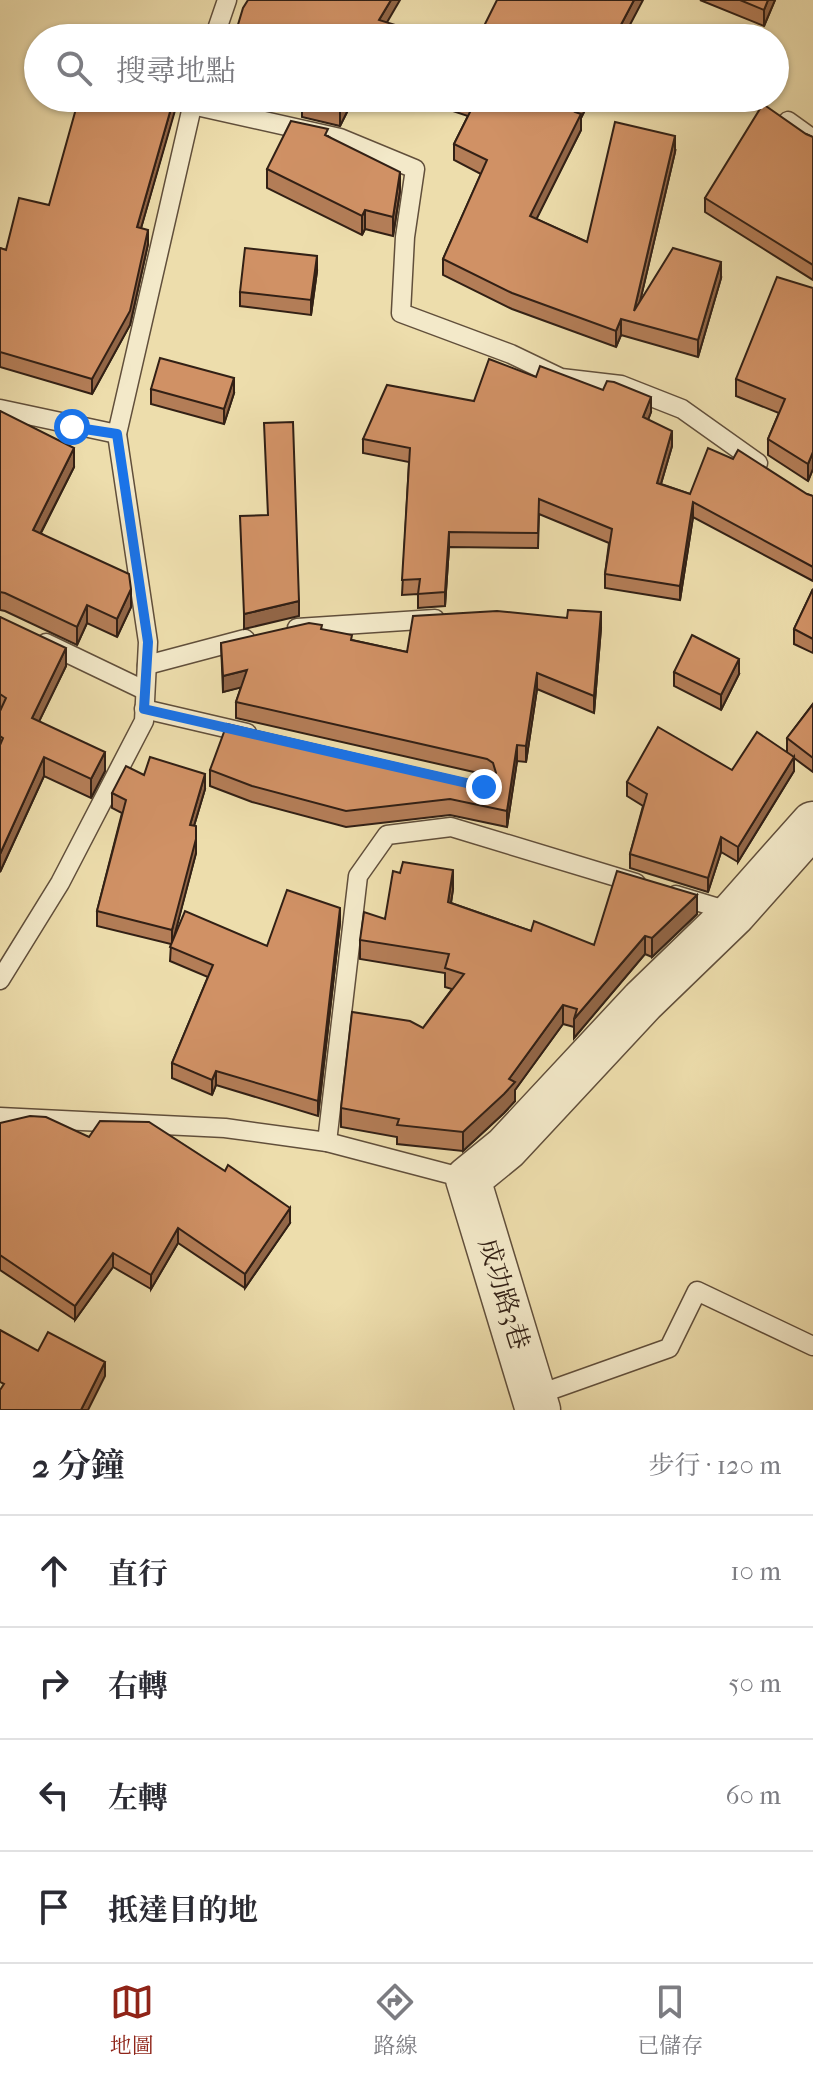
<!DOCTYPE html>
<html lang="zh-TW">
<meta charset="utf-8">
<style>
body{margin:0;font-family:"IM FELL French Canon","Noto Serif TC",serif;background:#f7f7f7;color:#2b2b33}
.stop{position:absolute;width:24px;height:24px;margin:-18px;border:6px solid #1a73e8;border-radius:50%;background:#fff}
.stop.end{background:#1a73e8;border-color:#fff;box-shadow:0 2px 8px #0008}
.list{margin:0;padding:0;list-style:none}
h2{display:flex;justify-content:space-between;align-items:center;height:104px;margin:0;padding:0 32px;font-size:34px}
h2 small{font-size:26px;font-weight:400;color:#7c7c81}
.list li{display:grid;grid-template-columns:52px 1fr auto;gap:24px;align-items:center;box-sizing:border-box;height:112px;padding:0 32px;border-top:2px solid #e1e1e2}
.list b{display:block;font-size:30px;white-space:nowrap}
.list em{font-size:26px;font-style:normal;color:#7c7c81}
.icon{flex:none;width:44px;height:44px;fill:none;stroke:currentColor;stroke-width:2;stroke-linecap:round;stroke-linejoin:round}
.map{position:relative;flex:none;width:813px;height:1410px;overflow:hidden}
.search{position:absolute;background:#fff;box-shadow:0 2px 6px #0004;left:24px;right:24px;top:24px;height:88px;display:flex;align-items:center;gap:20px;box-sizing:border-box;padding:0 28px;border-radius:44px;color:#7c7c81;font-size:30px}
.sheet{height:552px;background:#fff}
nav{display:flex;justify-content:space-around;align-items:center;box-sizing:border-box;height:112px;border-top:2px solid #e1e1e2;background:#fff;font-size:22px;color:#7c7c81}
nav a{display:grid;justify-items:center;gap:4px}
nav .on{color:#8f2418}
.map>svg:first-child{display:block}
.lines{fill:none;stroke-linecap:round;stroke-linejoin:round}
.service-casing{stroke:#614f3b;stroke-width:21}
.tertiary-casing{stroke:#614f3b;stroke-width:47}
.service{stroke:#f3e9c9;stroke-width:18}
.tertiary{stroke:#f3e9c9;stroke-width:44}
.wall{fill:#b37d57;stroke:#322015;stroke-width:2}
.shaded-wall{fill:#926647;stroke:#322015;stroke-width:2}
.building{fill:#d09165;stroke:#322015;stroke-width:2}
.route{stroke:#1a73e8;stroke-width:10}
.labels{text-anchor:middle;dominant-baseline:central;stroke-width:7;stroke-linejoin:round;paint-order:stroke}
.street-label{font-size:26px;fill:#322015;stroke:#f3e9c9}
</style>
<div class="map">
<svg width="813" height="1410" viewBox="0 0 813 1410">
<rect width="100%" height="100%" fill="#edddac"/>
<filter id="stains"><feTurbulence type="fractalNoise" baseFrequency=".0025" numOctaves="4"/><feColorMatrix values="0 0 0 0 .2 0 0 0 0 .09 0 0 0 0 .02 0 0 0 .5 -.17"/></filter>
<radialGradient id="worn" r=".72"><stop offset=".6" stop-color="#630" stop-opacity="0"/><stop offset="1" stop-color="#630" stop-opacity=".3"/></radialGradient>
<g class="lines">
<g class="service-casing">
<g id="service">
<path d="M214,38l13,-38"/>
<path d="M192,105l148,33 75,31 -10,68 -4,76 110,41 50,24 60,7 61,24 76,54"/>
<path d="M788,121l25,18"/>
<path d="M0,409l117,25"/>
<path d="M297,628l138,-9"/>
<path d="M46,643l98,47"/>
<path d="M147,665l98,-26"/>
<path d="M144,709l103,24"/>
<path d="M676,895l56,17"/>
<path d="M0,980l60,-97 84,-162 4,-79 -31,-208 77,-336"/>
<path d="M0,1117l225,11 102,14 141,37"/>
<path d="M327,1142l31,-266 29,-41 64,-8 185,56"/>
<path d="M534,1396l135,-48 28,-57 116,55"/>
</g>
</g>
<g class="tertiary-casing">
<path id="tertiary" d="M538,1410l-70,-231 38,-31 137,-147 91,-88 79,-89"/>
</g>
<use href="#service" class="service"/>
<use href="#tertiary" class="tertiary"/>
</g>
<g class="wall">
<path d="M700,0h75l-11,26z"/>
<path d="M178,98l-37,130 7,16 -18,81 -38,69 -92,-27v-119l6,2 43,-45z"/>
<path d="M261,98h93l-14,28 -38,-9v-11z"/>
<path d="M414,98h177l-10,20v12l-45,89 51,23 88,-90 -35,149 81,-23 -23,79 -77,-22 -5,12 -104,-38 -69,-34v-16l38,-85 -27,-14v-16l14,-28z"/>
<path d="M806,134l7,3v143l-108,-68v-14z"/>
<path d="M328,136l72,55 -7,45 -28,-7 -3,6 -95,-47v-19z"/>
<path d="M317,271l-6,44 -71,-9v-14z"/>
<path d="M813,288v181l-5,12 -40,-26v-16l11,-26 -43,-17v-17z"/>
<path d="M536,377l115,35 -3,8 24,26 -11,38 29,10h117l6,2v85l-120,-64 -13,83 -75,-12v-14l4,-31 -70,-29 -1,34 -89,-1 -4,59 -27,2v-14l-16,1 7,-133 -46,-9v-14l111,-38z"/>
<path d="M151,389l83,4 -10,31 -73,-20z"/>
<path d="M0,411l74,56 -33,66 90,74 -14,30 -30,-14 -10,22 -72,-34 -5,-1z"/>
<path d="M813,589v64l-19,-9v-15z"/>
<path d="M0,617l66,49 -27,55 66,50 -14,27 -47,-22 -44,96z"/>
<path d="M601,628l-7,85 -57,-24 -11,73 -9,-1 -10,66 -57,-12 -104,12 -94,-25 -42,-16v-16l271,13 12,-4 -6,-4 -251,-57v-16l5,-15 -18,5 -2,-49 101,-13 30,10 55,12z"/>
<path d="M674,672l65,2 -18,36 -47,-24z"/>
<path d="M813,704v68l-19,-14v13l-56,91 -17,-10 -13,40 -78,-24v-14l13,-48 -16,-10v-14l105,-12 55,-18v-14z"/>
<path d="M144,775l61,14 -11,37 2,27 -22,83 93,10 73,-23 -22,193 -102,-31 -4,10 -40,-17v-15l36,-86 -38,-16 1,-17 -74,-18v-15l25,-98 -10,-5v-15z"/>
<path d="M400,873l53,16 -2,14 80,28 63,14 103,-31 -45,43 -7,-3 -71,84v-11l-11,-3 -48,66v11l-11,12 -41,38 -66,-7v-7l-56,-10v-19l82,-80 29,-39 -7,-2v-14l-85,-14v-19l25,-21z"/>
<path d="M0,1123l89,14 201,86 -45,65 -67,-45 -27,46 -38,-22 -38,53 -75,-50z"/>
</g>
<g class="shaded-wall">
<path d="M391,0h9l-21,36v-16z"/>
<path d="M634,0h9l-20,38h-9z"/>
<path d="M768,0h7l-11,26v-16z"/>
<path d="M174,98h4v2l-41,142v-15z"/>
<path d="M346,98h8l-14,28v-16z"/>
<path d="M583,98h8l-10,20v12l-51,102v-16l45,-104z"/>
<path d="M675,136v16l-40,171 -1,-12z"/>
<path d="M400,172v19l-7,45v-19z"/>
<path d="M365,210v19l-3,6v-19z"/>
<path d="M148,230v14l-18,81 -38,69v-15z"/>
<path d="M317,256v15l-6,44v-15z"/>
<path d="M721,262v16l-23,79v-17z"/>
<path d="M621,319v16l-5,12v-16z"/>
<path d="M234,378v15l-10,31v-15z"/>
<path d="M651,397v15l-8,20v-15z"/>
<path d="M672,431v15l-15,51v-14z"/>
<path d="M74,448v19l-41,81v-18z"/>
<path d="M813,452v17l-5,12v-17z"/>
<path d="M693,502v15l-13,83v-14z"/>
<path d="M449,532v15l-4,59v-14z"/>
<path d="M131,589v18l-14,30v-18z"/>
<path d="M299,601v15l-55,13v-15z"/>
<path d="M87,605v18l-10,22v-18z"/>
<path d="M601,612v16l-7,85v-17z"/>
<path d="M66,648v18l-34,70v-18z"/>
<path d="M739,659v15l-18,36v-15z"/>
<path d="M247,670v16l-24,6v-16z"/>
<path d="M537,673v16l-11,73v-16z"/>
<path d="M517,745v16l-10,66v-16z"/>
<path d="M105,752v19l-14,27v-19z"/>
<path d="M44,757v19l-44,96v-18z"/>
<path d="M794,757v14l-56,91v-15z"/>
<path d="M205,774v15l-15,50v-14z"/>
<path d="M196,826v27l-24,92v-15z"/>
<path d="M721,837v15l-13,40v-14z"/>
<path d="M453,870v19l-5,32v-19z"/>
<path d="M697,895v19l-45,43v-19z"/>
<path d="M340,908v15l-22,193v-15z"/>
<path d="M645,936v18l-71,84v-19z"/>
<path d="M563,1005v19l-48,66v11l-11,12 -41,38v-19l46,-53z"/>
<path d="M216,1071v14l-4,10v-15z"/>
<path d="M290,1208v15l-45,65v-14z"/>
<path d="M178,1228v15l-27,46v-14z"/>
<path d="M113,1253v14l-38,53v-14z"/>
<path d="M105,1362v14l-17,34h-7z"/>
</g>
<g class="building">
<path d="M248,0h143l-12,20 58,18h-203l9,-30z"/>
<path d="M497,0h137l-20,38h-136z"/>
<path d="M740,0h28l-4,10z"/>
<path d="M79,98h95l-37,129 11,3 -18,81 -38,68 -92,-27v-104l6,2 13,-52 30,7z"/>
<path d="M303,98h43l-6,12 -38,-9z"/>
<path d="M463,98h120l-8,14 6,2 -51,102 57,26 28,-120 60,14 -41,175 39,-63 48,14 -23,78 -77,-21 -5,12 -104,-38 -69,-34 44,-99 -33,-16 21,-42z"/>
<path d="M763,104l43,30 7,3v128l-108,-67z"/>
<path d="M291,121l37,8 -3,6 75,37 -7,45 -28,-7 -3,6 -95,-47z"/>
<path d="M245,248l72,8 -6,44 -71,-8z"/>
<path d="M777,277l36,11v164l-5,12 -40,-25 17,-40 -49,-20z"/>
<path d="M160,358l74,20 -10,31 -73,-20z"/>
<path d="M489,359l47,18 4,-11 63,24 4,-9 7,1 37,15 -8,20 29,14 -15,52 33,11 18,-46 25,11 5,-9 69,44 6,2v71l-120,-65 -13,84 -75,-12 7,-45 -73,-30 -1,34 -89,-1 -4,60 -27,2 2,-15 -18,1 8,-132 -47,-9 24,-54 87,16z"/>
<path d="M0,411l74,37 -41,82 96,44 2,15 -14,30 -30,-14 -10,22 -72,-34 -5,-1z"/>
<path d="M293,422l6,179 -55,13 -4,-98 28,-1 -4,-92z"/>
<path d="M813,589v50l-19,-10z"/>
<path d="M568,610l33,2 -7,84 -57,-23 -11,73 -9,-1 -10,66 -57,-12 -104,12 -94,-25 -42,-16 17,-46 254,59 11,-3 4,-7 -3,-10 -6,-4 -251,-57 11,-32 -24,6 -2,-33 88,-20 13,2 -1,4 31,6 -1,5 56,12 6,-36 84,-5 70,7z"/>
<path d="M0,617l66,31 -34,70 73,34 -14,27 -47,-22 -44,97v-109l3,-7 -3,-2v-25l6,-13 -6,-4z"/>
<path d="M692,635l47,24 -18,36 -47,-23z"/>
<path d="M813,704v54l-26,-20z"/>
<path d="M658,727l74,43 25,-38 37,25 -56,90 -17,-10 -13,41 -78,-24 17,-60 -20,-12z"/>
<path d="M150,757l55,17 -15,51 6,1v13l-24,91 -75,-19 29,-111 -14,-7 14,-27 18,9z"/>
<path d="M403,862l50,8 -5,32 83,29 3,-10 60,24 23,-74 80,24 -45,43 -7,-2 -71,83 3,-10 -14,-4 -54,74 6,3 -11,12 -41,38 -66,-7 2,-6 -58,-11 11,-96 58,9 13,7 41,-54 -19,-6 4,-14 -89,-14 4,-28 21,7 8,-48 7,2z"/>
<path d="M287,890l53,18 -22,193 -102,-30 -4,9 -40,-17 41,-98 -43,-18 15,-36 82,35z"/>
<path d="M30,1116l16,1 43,20 11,-16 49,1 76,49 3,-6 62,43 -45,66 -67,-46 -27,47 -38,-22 -38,53 -75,-51v-132z"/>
<path d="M0,1330l38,21 10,-19 57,30 -24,48h-81v-20l4,-6 -4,-2z"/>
</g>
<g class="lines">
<path class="route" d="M72,427l45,7 31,208 -4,67 340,78"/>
</g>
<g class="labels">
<g class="street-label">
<text transform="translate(504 1294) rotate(73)">成功路3巷</text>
</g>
</g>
<rect width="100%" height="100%" filter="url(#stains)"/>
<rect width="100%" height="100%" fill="url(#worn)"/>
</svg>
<div class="stop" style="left:72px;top:427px"></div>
<div class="stop end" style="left:484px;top:787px"></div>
<div class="search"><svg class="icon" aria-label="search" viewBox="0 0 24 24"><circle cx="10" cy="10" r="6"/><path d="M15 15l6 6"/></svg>搜尋地點</div>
</div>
<section class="sheet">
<h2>2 分鐘<small>步行 · 120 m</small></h2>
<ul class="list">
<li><svg class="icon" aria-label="ahead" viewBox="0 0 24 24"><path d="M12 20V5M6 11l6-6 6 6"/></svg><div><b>直行</b></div><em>10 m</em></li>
<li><svg class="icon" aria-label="right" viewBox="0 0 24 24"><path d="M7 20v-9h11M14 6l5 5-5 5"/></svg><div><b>右轉</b></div><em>50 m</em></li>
<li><svg class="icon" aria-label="left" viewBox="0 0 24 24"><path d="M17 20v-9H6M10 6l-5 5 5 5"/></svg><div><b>左轉</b></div><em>60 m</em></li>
<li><svg class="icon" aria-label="arrive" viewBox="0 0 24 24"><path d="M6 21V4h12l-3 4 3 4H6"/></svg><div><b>抵達目的地</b></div></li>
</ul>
</section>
<nav>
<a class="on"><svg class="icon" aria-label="map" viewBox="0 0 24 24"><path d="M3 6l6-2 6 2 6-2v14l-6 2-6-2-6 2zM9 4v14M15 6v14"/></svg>地圖</a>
<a><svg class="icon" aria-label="directions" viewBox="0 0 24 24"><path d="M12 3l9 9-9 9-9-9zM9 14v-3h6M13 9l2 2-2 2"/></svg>路線</a>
<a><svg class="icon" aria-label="saved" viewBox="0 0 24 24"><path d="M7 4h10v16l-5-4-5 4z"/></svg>已儲存</a>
</nav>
